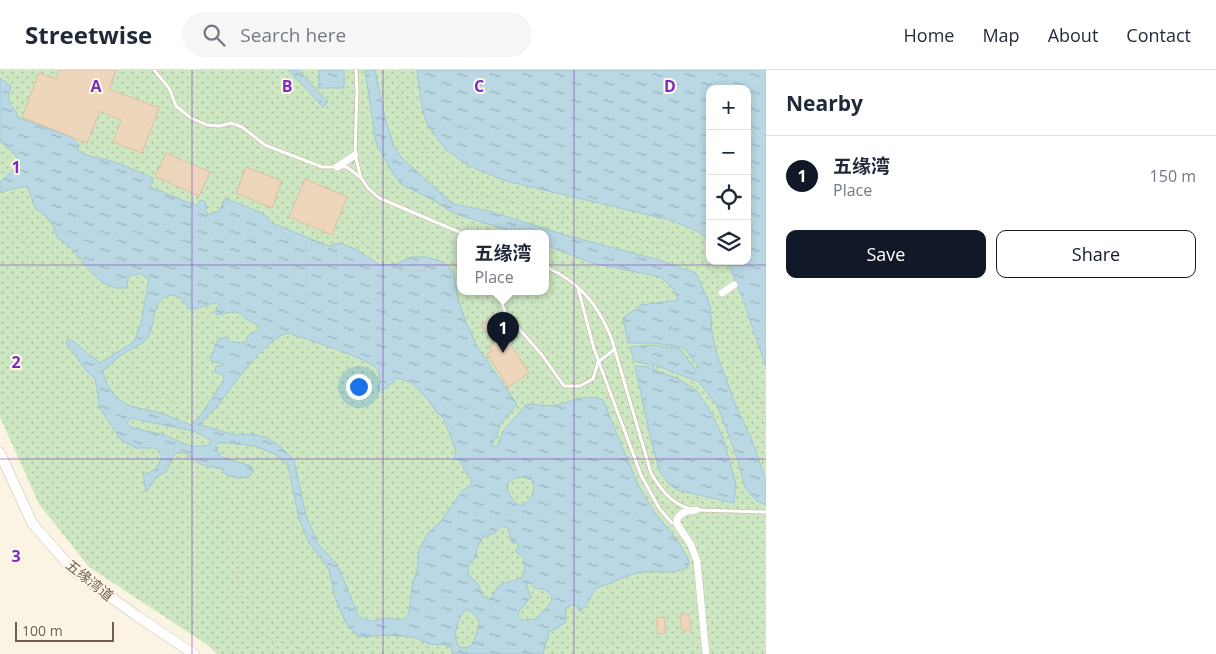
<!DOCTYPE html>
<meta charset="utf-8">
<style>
body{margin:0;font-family:"Open Sans","Noto Sans SC",sans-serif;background:#f6f6f7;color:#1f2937}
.controls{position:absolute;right:15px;top:15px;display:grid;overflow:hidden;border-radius:10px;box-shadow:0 2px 8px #0003}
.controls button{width:45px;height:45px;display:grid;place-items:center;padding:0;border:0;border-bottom:1px solid #e0e1e3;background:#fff;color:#1f2937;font:25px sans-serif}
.scale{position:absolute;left:15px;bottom:12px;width:99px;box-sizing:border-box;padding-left:5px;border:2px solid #715d4b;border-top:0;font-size:14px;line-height:18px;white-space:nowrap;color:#715d4b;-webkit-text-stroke:4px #fef8e9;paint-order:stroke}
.you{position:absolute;left:358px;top:316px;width:18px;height:18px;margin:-12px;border:4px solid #fff;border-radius:50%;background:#1a73e8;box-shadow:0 0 0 8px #1a73e833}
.badge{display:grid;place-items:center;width:32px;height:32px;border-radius:50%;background:#111827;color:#fff;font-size:16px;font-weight:700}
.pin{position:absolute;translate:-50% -41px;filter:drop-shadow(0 1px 2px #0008)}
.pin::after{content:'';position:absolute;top:26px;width:18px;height:15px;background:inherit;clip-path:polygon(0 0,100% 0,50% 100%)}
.popup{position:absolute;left:457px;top:160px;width:92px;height:65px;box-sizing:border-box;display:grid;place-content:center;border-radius:10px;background:#fff;filter:drop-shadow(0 1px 4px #0005);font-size:16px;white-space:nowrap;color:#747a83}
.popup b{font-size:19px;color:#1f2937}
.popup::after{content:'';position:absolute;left:50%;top:100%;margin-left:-10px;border:10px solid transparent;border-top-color:#fff}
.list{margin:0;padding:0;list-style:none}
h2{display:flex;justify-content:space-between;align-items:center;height:65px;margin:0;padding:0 20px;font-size:21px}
h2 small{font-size:16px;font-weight:400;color:#747a83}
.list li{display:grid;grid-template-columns:32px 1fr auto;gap:15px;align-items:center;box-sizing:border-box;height:80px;padding:0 20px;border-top:1px solid #e0e1e3}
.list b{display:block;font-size:19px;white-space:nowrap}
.list p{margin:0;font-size:16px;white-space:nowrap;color:#747a83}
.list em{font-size:16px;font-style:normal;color:#747a83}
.actions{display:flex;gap:10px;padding:15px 20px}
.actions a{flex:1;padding:11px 0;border:1px solid #111827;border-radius:10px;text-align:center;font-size:18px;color:#111827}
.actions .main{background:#111827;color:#fff}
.icon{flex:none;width:28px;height:28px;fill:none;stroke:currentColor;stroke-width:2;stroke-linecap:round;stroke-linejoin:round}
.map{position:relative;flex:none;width:766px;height:584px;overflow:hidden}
header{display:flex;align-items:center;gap:30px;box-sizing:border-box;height:70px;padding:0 25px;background:#fff;border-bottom:1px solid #e0e1e3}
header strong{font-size:24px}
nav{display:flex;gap:28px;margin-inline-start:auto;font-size:18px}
.search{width:350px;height:45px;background:#f6f6f7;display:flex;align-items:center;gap:12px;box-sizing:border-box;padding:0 18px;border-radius:28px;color:#747a83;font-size:19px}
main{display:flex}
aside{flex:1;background:#fff}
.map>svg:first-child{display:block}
.park{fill:url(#park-dots);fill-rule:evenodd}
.water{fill:url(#water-ripples);stroke:#a0c6d4;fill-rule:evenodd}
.building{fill:#eed6bc;stroke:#e0be9e}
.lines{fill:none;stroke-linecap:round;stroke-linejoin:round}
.lane-casing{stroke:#cdbfad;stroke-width:4.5}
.street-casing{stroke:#cdbfad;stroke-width:8}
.secondary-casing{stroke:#cebda9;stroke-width:11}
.path{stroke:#d3b9a0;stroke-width:1;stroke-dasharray:1 4;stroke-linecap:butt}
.lane{stroke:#fff;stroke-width:3}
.street{stroke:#fff;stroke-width:7}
.secondary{stroke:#fff;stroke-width:10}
.grid{fill:none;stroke:#7b2cbf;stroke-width:1;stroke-opacity:0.55}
.labels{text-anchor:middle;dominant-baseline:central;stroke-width:4;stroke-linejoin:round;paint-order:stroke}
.street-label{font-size:14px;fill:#715d4b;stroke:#fef8e9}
.grid-label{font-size:16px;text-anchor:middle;font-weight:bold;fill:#7b2cbf;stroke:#fef8e9;stroke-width:4;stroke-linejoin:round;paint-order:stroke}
</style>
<header>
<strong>Streetwise</strong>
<div class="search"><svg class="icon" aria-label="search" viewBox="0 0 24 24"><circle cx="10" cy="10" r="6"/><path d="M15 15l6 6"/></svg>Search here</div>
<nav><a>Home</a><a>Map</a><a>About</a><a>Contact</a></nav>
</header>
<main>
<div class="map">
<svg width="766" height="584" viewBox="0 0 766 584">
<defs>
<pattern id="park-dots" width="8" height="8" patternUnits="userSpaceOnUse" patternTransform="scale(1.25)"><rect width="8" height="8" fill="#cde7c2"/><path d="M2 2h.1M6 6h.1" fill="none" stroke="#abbea0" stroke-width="1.8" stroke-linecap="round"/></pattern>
<pattern id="water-ripples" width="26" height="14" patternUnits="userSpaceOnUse" patternTransform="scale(1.25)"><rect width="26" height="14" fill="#b9d8e3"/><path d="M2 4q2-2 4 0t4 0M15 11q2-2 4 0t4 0" fill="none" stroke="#9bb2ba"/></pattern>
</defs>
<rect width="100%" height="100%" fill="#fbf4e3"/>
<path class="park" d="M0,0h417l5,38 84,73 164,39 27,11 13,11v19h17l3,5 36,101v287h-549l-8,-8 -120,-79 -50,-63 -39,-87zM460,164h86v58h-86z"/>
<g class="water">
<path d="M288,0h10l30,32 -5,5z"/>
<rect x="319" y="0" width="25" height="18"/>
<path d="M365,0h10l10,48 9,28 7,11 52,47 36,7 76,24 94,25 37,13 14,32 2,29 5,20 18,50 17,36 14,41v24l-9,-4 -12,-13 -7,-28 -20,-53 -19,-25 -46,-18 1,6 25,9 18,12 14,21 12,26 13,46 -2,19 -57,-13 -9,-7 -8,-11 -9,-32 -16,-74 13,1v-3l-14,-3 -4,-14 21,-2 29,4 16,21 3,-3 -15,-19 -29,-5h-27l-5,-25 18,-13 37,-5 -4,-10 -13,-13 -69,-14 -46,-18v-11h-26l-67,-21 -18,-12 -34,-17 -8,-11 -17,-30z"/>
<path d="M417,0h349v297l-24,-70 -15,-36h20v-172h-37v152l-13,-10 -27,-11 -164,-39 -37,-15 -24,-17 -18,-25 -5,-16z"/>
<path d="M0,8l11,8c-4,9 -3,18 5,25l1,6 54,20 8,8 -2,4c10,9 22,8 34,12 14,4 28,11 42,17l-3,9 47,19 3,-6 6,2 -1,4h2l-2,6 7,3 1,-3h6l6,-14 39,16 8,9 56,23 13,-3 16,7 23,15 16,-1 16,-7h13l15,4 9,5 5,8 4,25 8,23 12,26 39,56 -17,21 -3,10 -6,11 6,1 6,-16 24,-27c9,0 20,3 29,1 18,-3 27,-12 47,-5l35,85 17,28 23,28 12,22c-8,14 -31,7 -45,9 -18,1 -32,12 -49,16 -5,8 -8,19 -17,23l-1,-5 -7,-1 -5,3 -1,15 -16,9 -6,22h-89l-5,-9 -20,-1 -16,-7 -26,-2 -29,2 -12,-14 -12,-28 -5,-26 -20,-26 -10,-24 -11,-54 -11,-10 -22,-9 -36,-4 -4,4 6,11 30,9 3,6 -6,5 -11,1 -10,-3 -5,-6 -20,-4 -17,-12h-10l-9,19 -9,4 -11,16 -3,-18c12,-2 15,-7 19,-18l-7,-8h-19l-15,-8 -22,-33 -1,-13 -3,-15 -10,-10 -19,-26 2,-4 6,3 26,21 34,-21 7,-19 8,-44 -9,-5 -9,1 -3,4 -1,9h-11l-13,-5 -10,-9 -21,-25 -15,-12 -4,-11 -6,-9 -11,-8 -9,-23 -27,6v-10l21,-18 -7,-11 -14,-12zM170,225c10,1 13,6 19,14 11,0 17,-5 28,-6l2,2 -3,3v6c7,2 10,-2 16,-2 9,-1 11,6 18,9 4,3 6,2 10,6l-3,4 -7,3 -5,9 -16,-1 -2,-5c-10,1 -12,5 -13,15l-4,4 1,5 12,3 -2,2h-5l-1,6 8,3 1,5 -26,39 -7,6c-8,-3 -17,-7 -25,-10 -21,-8 -43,-4 -56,-26 -3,-6 -6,-10 -7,-18 6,-5 11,-11 18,-16 9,-6 23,-10 28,-20 7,-14 2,-35 21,-40zM288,263c17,6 78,24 88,35 6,6 3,15 2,23l7,-2 12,-11 13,4 9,8 11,12 7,11 6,4 13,34 -2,8 6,1 5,12 6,6v7l-8,5 -22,31 -13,12 -10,20v14l-6,19 -3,28 -6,6 -17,-2 -16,3 -11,-4 -22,-53 -18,-19 -13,-29 -12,-56 -12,-12 -14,-10 -15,-4 -19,1 -33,-10c2,-7 8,-10 13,-15 15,-18 51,-73 74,-77zM130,348l64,13 17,9 -3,5c-19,5 -27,-4 -44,-10 -11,-3 -23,-5 -34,-8l-3,-4zM524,407l10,4c0,13 -2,20 -14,25 -8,-6 -14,-14 -12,-24l7,-4zM501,456l7,2 3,13 7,3v6l-3,1 9,7 1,13 -4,7c-18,6 -22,3 -30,21 -10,-2 -9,-7 -13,-15 -2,-3 -7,-6 -9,-9 -3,-8 2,-15 8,-19l-1,-6 7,-13 12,-4zM529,513l6,5 11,2 6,6 -1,7 -15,16 -14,1 -4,-4 1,-5 12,-14 -5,-12zM468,540l8,6 4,7 -7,21 -6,4 -8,-1c-7,-12 -2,-25 5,-36z"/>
</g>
<g class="building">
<path d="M59,0h57l-7,19 50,19 -17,45 -29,-11 8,-22 -21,-9 -13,32 -65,-26 17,-44 17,6z"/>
<path d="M166,83l44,19 -11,24 -44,-20z"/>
<path d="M246,97l36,14 -10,27 -36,-15z"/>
<path d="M305,109l42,18 -15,38 -43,-18z"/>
<path d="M495,247l10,14 -4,3 1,3 3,-2 24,38 -21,14 -21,-33 5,-3 -3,-5 10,-7 -3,-4 -5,3 -10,-13z"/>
<path d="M689,544l2,16 -9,1 -2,-16z"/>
<path d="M664,547l2,16 -8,1 -2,-16z"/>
</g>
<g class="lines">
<g class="lane-casing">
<g id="lane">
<path d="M154,0l15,18 7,18 15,12 16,7 13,1 11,-3 11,4 23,18 57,22h25l14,11"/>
<path d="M356,0l1,21 -2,64 6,23 7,10 11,10 85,36"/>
<path d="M546,197c33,15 51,36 65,70l40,136c8,14 21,31 37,35"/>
<path d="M578,218l16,61 47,126 18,33 13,15"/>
<path d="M502,222l-1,9 5,13 36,41 22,31h16l13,-7 5,-17 17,-13"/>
<path d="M697,440l69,2"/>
</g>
</g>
<g class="street-casing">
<g id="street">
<path d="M337,97l18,-12"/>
<path d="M722,223l12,-8"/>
<path d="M696,440c-9,1 -13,1 -19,9v5l14,21 6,16 9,93"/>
</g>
</g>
<g class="secondary-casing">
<path id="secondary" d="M0,383l32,70 41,47 64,46 57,38"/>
</g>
<g class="path">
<path d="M398,0l4,39 6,19 11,12 11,17 28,28 24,10 24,5 150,44 28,3 18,11 10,8 7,20"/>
<path d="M0,119l4,7 4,20 19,31 24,50 8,7 24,14 18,16 27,35 56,40 3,11 -7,33 1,26 4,11 6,8 41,42 4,12 3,14 -1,18 6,27 13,20 10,7 25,7 18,9"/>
<path d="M383,125l47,-38"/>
<path d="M375,133c-9,10 -20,21 -16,36 13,7 13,20 31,21l10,11c3,0 21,0 24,-1 6,-2 7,-5 15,-5 9,0 13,9 21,4"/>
<path d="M739,212l27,-17"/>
<path d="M535,222l1,8 -2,10 4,10 -2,16 5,9"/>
<path d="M724,229l14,44 28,75"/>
<path d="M543,278l11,4 19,16 15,2 2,3"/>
<path d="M599,584c3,-4 6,-10 10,-13 14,-9 35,-1 42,13"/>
</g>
<use href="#lane" class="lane"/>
<use href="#street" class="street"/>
<use href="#secondary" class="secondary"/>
</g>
<path class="grid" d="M192,0v584M383,0v584M574,0v584M0,195h766M0,389h766"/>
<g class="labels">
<g class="street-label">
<text transform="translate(90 510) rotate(39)">五缘湾道</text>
</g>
</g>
<g class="grid-label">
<text x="96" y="22">A</text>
<text x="287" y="22">B</text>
<text x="479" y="22">C</text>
<text x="670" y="22">D</text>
<text x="16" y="103">1</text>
<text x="16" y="298">2</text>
<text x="16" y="492">3</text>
</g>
</svg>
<div class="controls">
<button>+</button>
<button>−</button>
<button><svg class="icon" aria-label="locate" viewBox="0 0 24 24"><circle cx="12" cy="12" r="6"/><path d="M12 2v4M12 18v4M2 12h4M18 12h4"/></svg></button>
<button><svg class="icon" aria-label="layers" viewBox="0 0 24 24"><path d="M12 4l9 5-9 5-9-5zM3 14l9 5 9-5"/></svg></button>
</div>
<div class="scale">100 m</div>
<div class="you"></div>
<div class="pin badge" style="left:503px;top:283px">1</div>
<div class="popup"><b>五缘湾</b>Place</div>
</div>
<aside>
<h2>Nearby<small></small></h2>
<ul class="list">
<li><span class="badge">1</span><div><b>五缘湾</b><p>Place</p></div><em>150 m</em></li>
</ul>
<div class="actions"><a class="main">Save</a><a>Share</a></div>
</aside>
</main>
